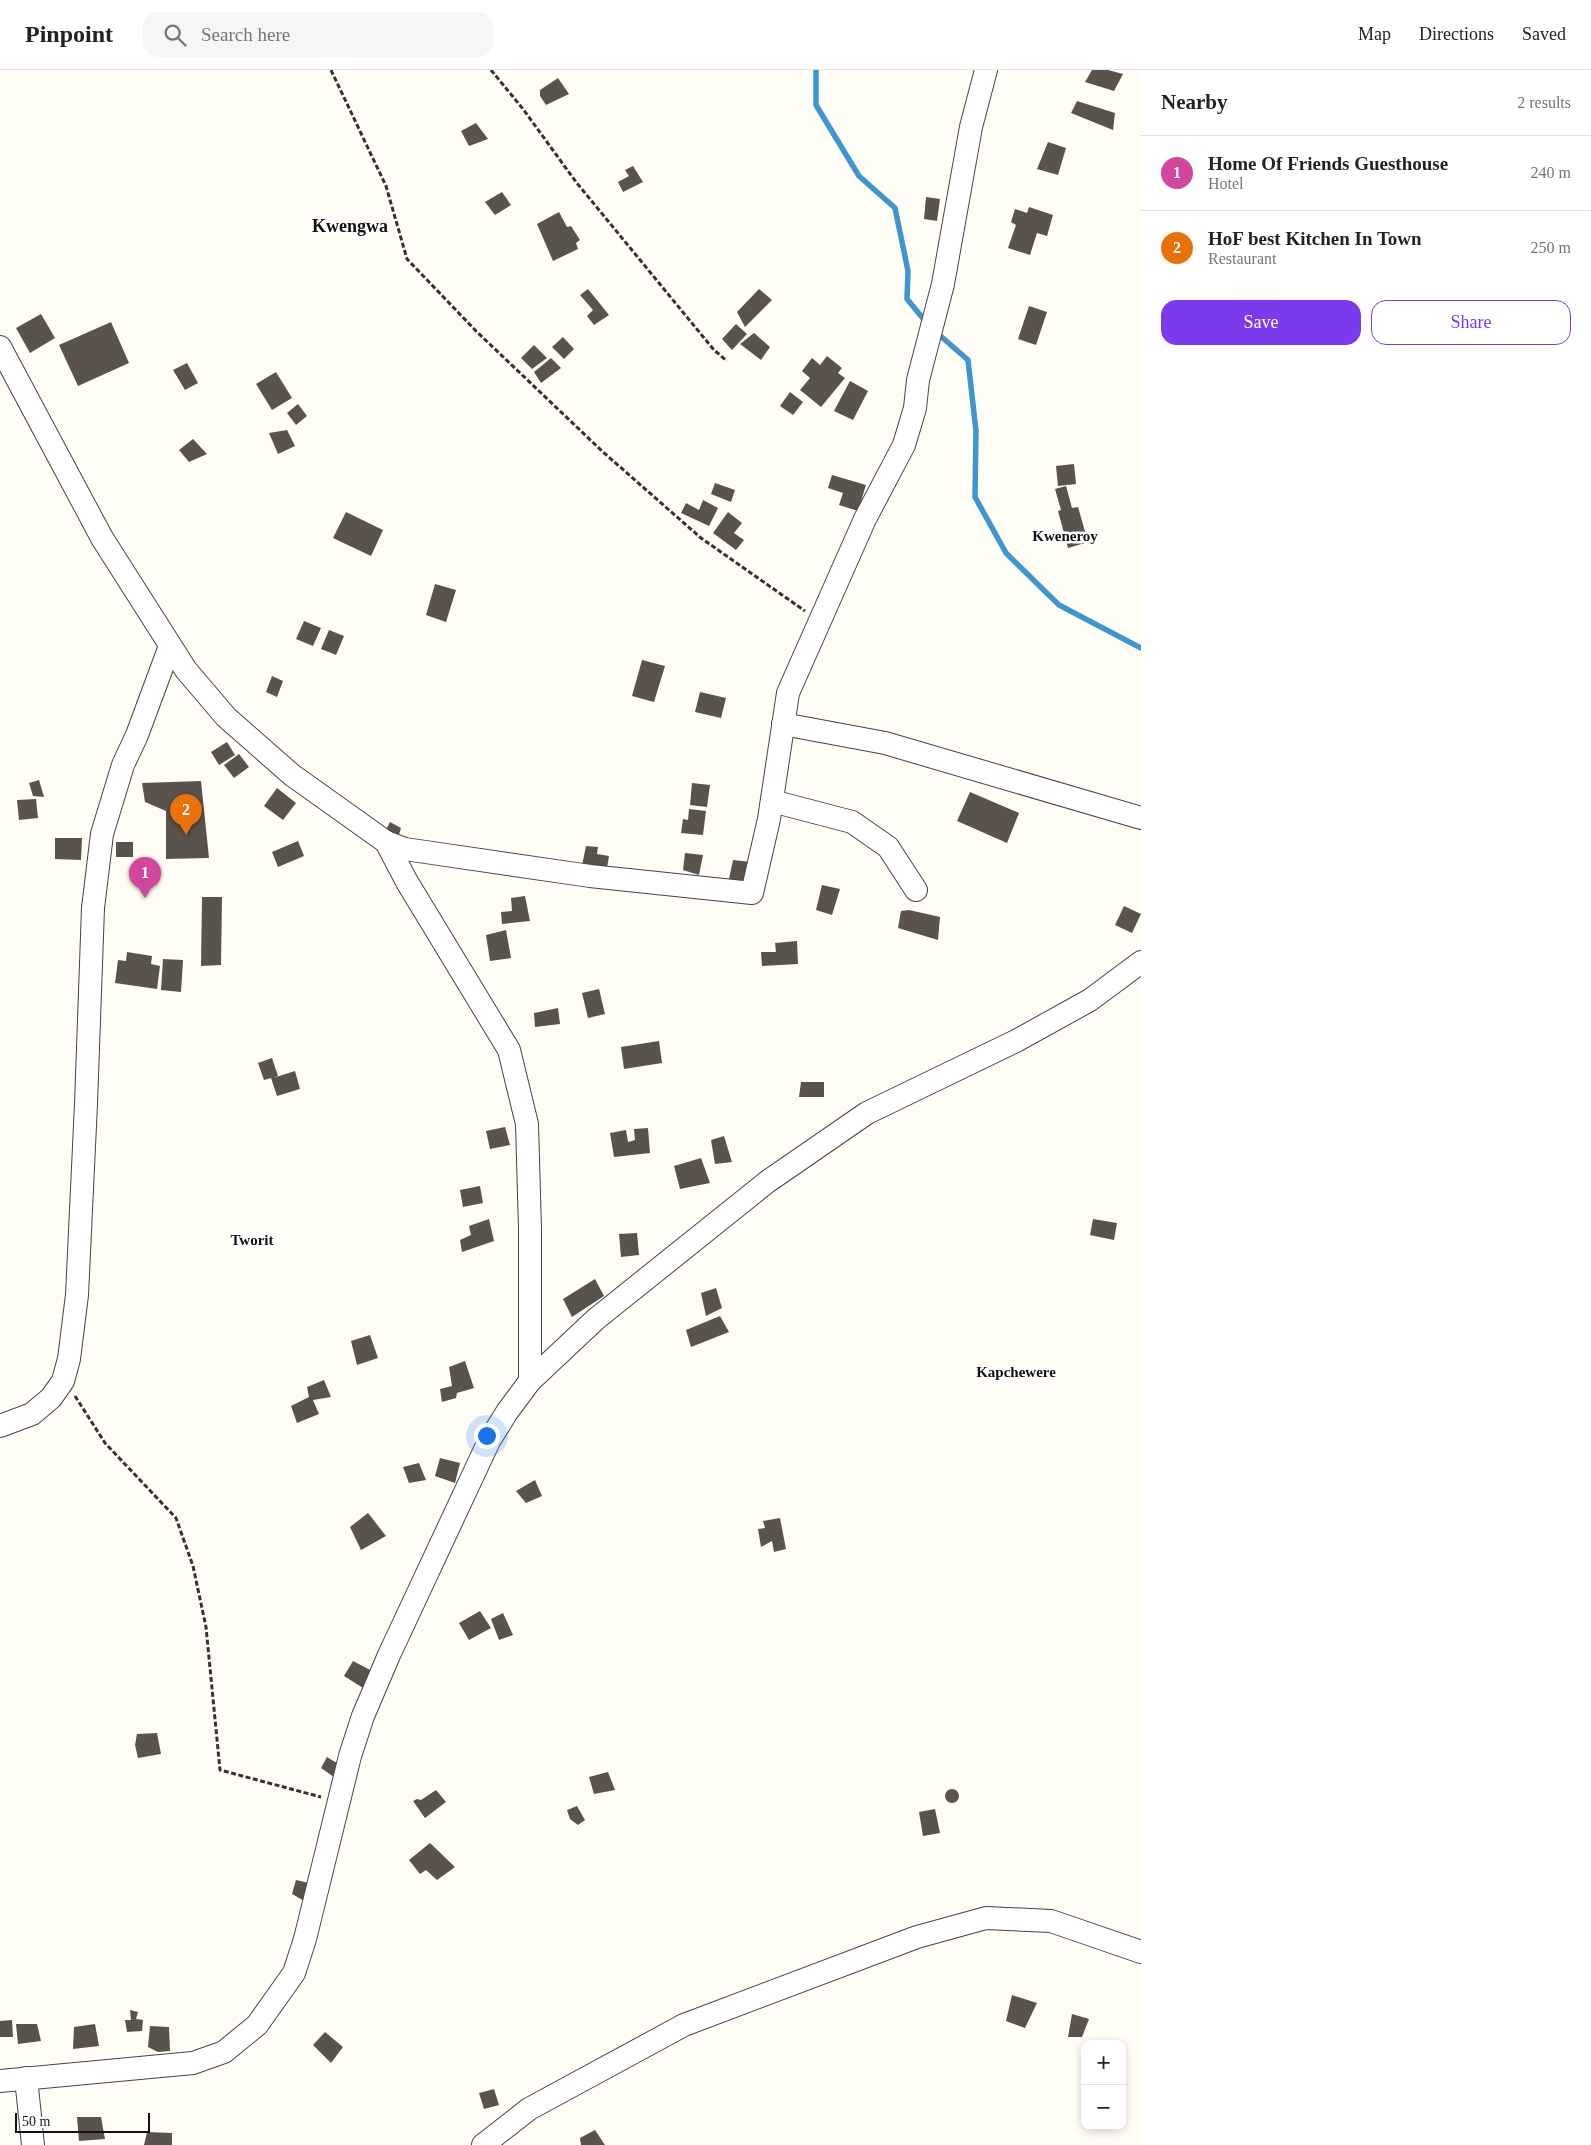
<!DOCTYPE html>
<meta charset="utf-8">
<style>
body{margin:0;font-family:Georgia,serif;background:#f6f6f6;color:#222}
.controls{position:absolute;right:15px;bottom:15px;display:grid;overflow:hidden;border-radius:10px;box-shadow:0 2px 8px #0003}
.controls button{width:45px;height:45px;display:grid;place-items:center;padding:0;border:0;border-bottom:1px solid #e0e0e0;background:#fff;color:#222;font:25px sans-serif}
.scale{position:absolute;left:15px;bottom:12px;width:135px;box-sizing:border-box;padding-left:5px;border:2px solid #111;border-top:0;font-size:14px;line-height:18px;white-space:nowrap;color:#111;-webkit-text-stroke:4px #fff;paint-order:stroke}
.you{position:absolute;left:486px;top:1365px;width:18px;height:18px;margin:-12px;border:4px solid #fff;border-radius:50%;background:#1a73e8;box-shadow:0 0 0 8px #1a73e833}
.badge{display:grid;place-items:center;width:32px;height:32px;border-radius:50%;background:#7c3aed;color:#fff;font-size:16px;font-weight:700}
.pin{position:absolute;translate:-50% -41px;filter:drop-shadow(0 1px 2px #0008)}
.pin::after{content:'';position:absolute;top:26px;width:18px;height:15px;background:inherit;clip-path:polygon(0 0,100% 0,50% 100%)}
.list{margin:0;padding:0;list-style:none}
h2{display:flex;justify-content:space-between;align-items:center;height:65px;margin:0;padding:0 20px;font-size:21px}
h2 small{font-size:16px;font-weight:400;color:#767676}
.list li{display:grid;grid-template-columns:32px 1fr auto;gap:15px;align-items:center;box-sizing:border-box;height:75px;padding:0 20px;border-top:1px solid #e0e0e0}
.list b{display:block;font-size:19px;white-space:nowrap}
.list p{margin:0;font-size:16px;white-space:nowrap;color:#767676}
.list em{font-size:16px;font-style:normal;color:#767676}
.actions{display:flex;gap:10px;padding:15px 20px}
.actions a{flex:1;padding:11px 0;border:1px solid #7c3aed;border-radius:15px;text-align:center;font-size:18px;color:#7c3aed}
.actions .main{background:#7c3aed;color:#fff}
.icon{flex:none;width:28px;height:28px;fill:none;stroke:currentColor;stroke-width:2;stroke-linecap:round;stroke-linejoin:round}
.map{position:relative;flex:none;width:1141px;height:2075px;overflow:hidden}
header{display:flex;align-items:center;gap:30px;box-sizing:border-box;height:70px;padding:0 25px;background:#fff;border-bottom:1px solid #e0e0e0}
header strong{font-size:24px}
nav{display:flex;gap:28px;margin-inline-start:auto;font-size:18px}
.search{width:350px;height:45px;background:#f6f6f6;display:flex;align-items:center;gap:12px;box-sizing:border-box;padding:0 18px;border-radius:15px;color:#767676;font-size:19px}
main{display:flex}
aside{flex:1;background:#fff}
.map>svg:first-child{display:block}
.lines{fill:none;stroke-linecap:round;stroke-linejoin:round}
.stream{stroke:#3f96cf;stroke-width:5.5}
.building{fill:#5a524d}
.minor-casing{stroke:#444;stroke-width:24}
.path{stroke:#333;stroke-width:3;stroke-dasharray:5 2.5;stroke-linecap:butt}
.minor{stroke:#fff;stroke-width:22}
.labels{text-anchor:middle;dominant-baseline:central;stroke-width:5;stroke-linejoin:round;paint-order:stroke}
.quarter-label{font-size:15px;font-weight:bold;fill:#111;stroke:#fff}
.district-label{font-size:18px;font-weight:bold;fill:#111;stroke:#fff}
</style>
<header>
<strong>Pinpoint</strong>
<div class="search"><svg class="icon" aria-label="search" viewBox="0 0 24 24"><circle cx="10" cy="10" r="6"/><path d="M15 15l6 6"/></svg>Search here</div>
<nav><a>Map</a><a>Directions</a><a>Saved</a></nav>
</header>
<main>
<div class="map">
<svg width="1141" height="2075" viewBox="0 0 1141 2075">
<rect width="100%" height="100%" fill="#fffdf5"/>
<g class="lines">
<g class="stream">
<path d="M816,0v35l43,71 36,32 13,63 -1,28 19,23"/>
<path d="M936,262l32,28 8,71 -1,66 31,56 53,52 82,43"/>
</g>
</g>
<g class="building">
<path d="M1092,0h16l15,4 -9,17 -29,-9z"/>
<path d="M558,8l11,16 -23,11 -6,-9v-6z"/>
<path d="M1077,31l38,12 -2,17 -42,-17z"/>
<path d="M476,53l12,16 -19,7 -8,-15z"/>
<path d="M1048,72l18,6 -8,27 -21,-6z"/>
<path d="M633,96l10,16 -20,10 -5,-10 11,-6 -4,-6z"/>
<path d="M502,122l9,13 -16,10 -10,-13z"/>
<path d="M926,127l14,2 -3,22 -13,-2z"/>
<path d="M1029,137l24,8 -6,21 -10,-3 -7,22 -22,-7 8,-23 -5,-3 4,-13 12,4z"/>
<path d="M559,142l8,15 4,-1 9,14 -4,3 2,6 -25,12 -16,-37z"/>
<path d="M588,219l21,26 -15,10 -7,-9 6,-6 -13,-15z"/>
<path d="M759,219l13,11 -27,27 -8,-15z"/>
<path d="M1029,236l18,6 -11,33 -18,-6z"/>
<path d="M41,244l14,24 -25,15 -14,-25z"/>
<path d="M111,252l18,41 -51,23 -19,-41z"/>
<path d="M736,254l11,10 -15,16 -10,-11z"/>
<path d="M754,263l16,14 -9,13 -21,-16z"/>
<path d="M563,267l11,12 -10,10 -12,-12z"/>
<path d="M534,275l13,13 -15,11 -11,-11z"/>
<path d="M827,286l15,12 -4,5 7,5 -24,29 -21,-17 10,-12 -8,-7 10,-13 8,7z"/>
<path d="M551,288l10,10 -20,15 -7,-11z"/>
<path d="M187,293l11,20 -13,7 -12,-20z"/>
<path d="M276,302l16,26 -20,12 -16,-26z"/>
<path d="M850,311l18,10 -15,29 -19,-9z"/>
<path d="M790,322l13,10 -10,13 -13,-9z"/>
<path d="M298,334l9,12 -11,9 -9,-12z"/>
<path d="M287,360l8,16 -17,8 -9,-21z"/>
<path d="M193,369l14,15 -18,8 -10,-12z"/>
<path d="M1074,394l2,20 -18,2 -2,-20z"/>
<path d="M832,405l34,10 -8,26 -19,-6 4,-12 -15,-5z"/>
<path d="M715,413l20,7 -4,12 -20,-8z"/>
<path d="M1066,416l6,22 6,-1 10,35 -20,6 -10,-37 3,-1 -6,-21z"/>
<path d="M703,430l15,8 -9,18 -28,-13 5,-10 13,7z"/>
<path d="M346,442l37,18 -12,26 -38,-18z"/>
<path d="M728,442l14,11 -8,10 10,7 -8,10 -23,-17z"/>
<path d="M435,514l21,6 -10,32 -20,-7z"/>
<path d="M304,551l17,7 -8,18 -17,-7z"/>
<path d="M329,560l15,6 -8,19 -15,-6z"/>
<path d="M642,590l23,6 -11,36 -22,-6z"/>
<path d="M272,606l11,5 -6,16 -11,-5z"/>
<path d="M700,622l26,6 -5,20 -26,-6z"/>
<path d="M227,672l8,13 -16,10 -8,-13z"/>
<path d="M239,684l10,13 -15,11 -10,-13z"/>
<path d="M39,710l5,17 -11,-1 -4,-13z"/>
<path d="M201,711l8,77 -43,1v-48l-21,-9 -3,-19z"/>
<path d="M692,713l18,2 -3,22 -17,-2z"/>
<path d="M277,718l19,15 -13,17 -19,-14z"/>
<path d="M970,722l49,21 -12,30 -50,-22z"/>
<path d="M36,729l2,19 -19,2 -2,-20z"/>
<path d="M689,739l17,2 -3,24 -22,-2 2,-14 5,1z"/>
<path d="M390,752l11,6 -3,10 -14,-4z"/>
<path d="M55,768h27l-1,22 -26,-1z"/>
<path d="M298,771l6,15 -26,11 -6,-15z"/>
<rect x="116" y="772" width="17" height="15"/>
<path d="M586,776l12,1 -1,7 12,2 -3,18 -25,-4z"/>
<path d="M685,783l18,2 -4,20 -16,-5z"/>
<path d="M733,790l19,2 -4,22 -19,-5z"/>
<path d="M822,815l18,4 -8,26 -16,-5z"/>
<path d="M525,826l5,25 -28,3 -1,-12 11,-1 -1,-13z"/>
<path d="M202,827h20l-1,68 -20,1z"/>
<path d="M1124,836l17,8 -9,19 -17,-8z"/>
<path d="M909,840l31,7 -2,23 -40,-12 3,-17z"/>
<path d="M506,860l5,28 -21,3 -4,-26z"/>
<path d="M797,871l1,23 -36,2 -1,-14h15l-1,-9z"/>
<path d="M127,882l25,4 -1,8 9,2 -3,23 -42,-6 3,-23 8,1z"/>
<path d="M163,889l20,1 -2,32 -20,-2z"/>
<path d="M599,919l6,25 -17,4 -6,-25z"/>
<path d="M558,938l2,16 -25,3 -1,-14z"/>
<path d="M659,971l3,22 -38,6 -3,-22z"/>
<path d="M272,988l6,18 -5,2 22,-7 5,18 -23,7 -6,-18 -7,2 -6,-17z"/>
<path d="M801,1012h23v15h-25z"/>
<path d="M505,1057l5,18 -20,4 -4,-18z"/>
<path d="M648,1058l2,25 -36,4 -4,-24 16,-3 2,12 7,-2 -1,-11z"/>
<path d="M724,1066l8,26 -17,2 -4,-24z"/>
<path d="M701,1088l9,25 -30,6 -6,-23z"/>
<path d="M480,1116l3,17 -20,4 -3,-17z"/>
<path d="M489,1149l5,22 -32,11 -2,-12 11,-5 -2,-9z"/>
<path d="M1093,1149l24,4 -3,17 -24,-5z"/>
<path d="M637,1163l2,22 -18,2 -2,-23z"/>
<path d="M595,1209l9,17 -32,21 -9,-18z"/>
<path d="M716,1218l6,20 -16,8 -5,-23z"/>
<path d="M720,1246l9,16 -38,15 -5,-17z"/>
<path d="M370,1265l8,23 -21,7 -6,-24z"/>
<path d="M465,1291l9,27 -17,5 -1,5 -14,4 -2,-13 12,-3 -3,-19z"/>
<path d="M324,1310l7,17 -18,3 6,14 -22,9 -6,-17 18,-9 -2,-10z"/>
<path d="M440,1388l20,5 -5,20 -20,-7z"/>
<path d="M419,1393l7,17 -17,3 -6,-16z"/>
<path d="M535,1410l7,16 -16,7 -10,-12z"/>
<path d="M368,1443l18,23 -25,14 -11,-23z"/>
<path d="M780,1448l6,31 -12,3 -2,-11 -11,6 -3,-18 7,-1 -2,-7z"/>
<path d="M480,1541l11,17 -22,12 -10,-17z"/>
<path d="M503,1543l10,22 -14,5 -8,-21z"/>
<path d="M353,1591l19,10 -9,17 -19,-12z"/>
<path d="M157,1663l4,21 -23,4 -3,-13 2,-11z"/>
<path d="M327,1687l13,8 -6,12 -13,-9z"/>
<path d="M608,1702l7,18 -21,4 -5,-17z"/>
<circle cx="952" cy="1726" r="7"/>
<path d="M436,1720l10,12 -21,16 -12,-17 4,-2 4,1z"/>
<path d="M577,1736l8,14 -7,5 -8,-6 -3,-9z"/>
<path d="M935,1739l5,24 -17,3 -4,-24z"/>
<path d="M430,1773l25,24 -18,13 -11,-10 -6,4 -11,-14z"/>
<path d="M296,1810l13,3 -3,19 -14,-8z"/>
<path d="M1012,1925l25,8 -12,25 -19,-7z"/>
<path d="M130,1940l8,2 -2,7 7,1 -1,11 -15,1 -2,-12h6z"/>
<path d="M1072,1944l17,5 -7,18h-14z"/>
<path d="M12,1950l1,17h-13v-16z"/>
<path d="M16,1954h21l4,17 -23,3z"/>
<path d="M95,1954l4,22 -26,3 1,-22z"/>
<path d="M150,1956l19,1 1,24 -12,1 -10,-5z"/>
<path d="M325,1962l18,15 -12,16 -18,-18z"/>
<path d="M494,2019l5,16 -15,4 -5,-16z"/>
<path d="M77,2047h24l4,22 -26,2z"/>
<path d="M595,2060l10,15h-24l-1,-7z"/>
<path d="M147,2062l25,1v12h-28z"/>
</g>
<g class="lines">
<g class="minor-casing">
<g id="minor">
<path d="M0,277l102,191 84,132 40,47 66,58 94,67 21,40 102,168 18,74 3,105v152"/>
<path d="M783,654l102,19 256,75"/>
<path d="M772,731l80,21 36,25 28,43"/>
<path d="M386,772l19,7 185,27 162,17 17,-74 19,-126 77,-174 39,-74 11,-37 3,-28 25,-96 28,-157 15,-57"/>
<path d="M0,1356l32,-12 19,-16 12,-17 6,-22 8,-64 9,-191 7,-196 9,-74 21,-69 14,-30 33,-89"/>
<path d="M26,2008l7,67"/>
<path d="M0,2011l193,-18 31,-11 33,-27 37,-52 11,-34 45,-183 13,-40 26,-61 100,-214 18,-29 23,-31 66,-62 171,-137 100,-69 149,-72 74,-41 51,-38"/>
<path d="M483,2075l46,-36 155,-84 233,-88 69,-19 65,3 90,31"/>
</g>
</g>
<g class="path">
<path d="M331,0l55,116 21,73 69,72 127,121 98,86 104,73"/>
<path d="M491,0l32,39 53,73 138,168 13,11"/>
<path d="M75,1326l30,47 71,75 17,48 13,61 14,143 101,27"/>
</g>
<use href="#minor" class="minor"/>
</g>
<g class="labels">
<g class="quarter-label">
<text x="1065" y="466">Kweneroy</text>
<text x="252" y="1170">Tworit</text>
<text x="1016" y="1302">Kapchewere</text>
</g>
<g class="district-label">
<text x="350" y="156">Kwengwa</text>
</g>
</g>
</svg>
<div class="controls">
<button>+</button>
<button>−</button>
</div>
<div class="scale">50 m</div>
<div class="you"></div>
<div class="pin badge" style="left:145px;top:828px;background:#d1479c">1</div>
<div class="pin badge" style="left:186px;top:765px;background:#e8710a">2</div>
</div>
<aside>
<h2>Nearby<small>2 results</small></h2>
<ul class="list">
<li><span class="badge" style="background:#d1479c">1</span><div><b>Home Of Friends Guesthouse</b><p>Hotel</p></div><em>240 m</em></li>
<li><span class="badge" style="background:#e8710a">2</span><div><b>HoF best Kitchen In Town</b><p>Restaurant</p></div><em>250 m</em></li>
</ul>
<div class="actions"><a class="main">Save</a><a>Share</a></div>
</aside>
</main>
